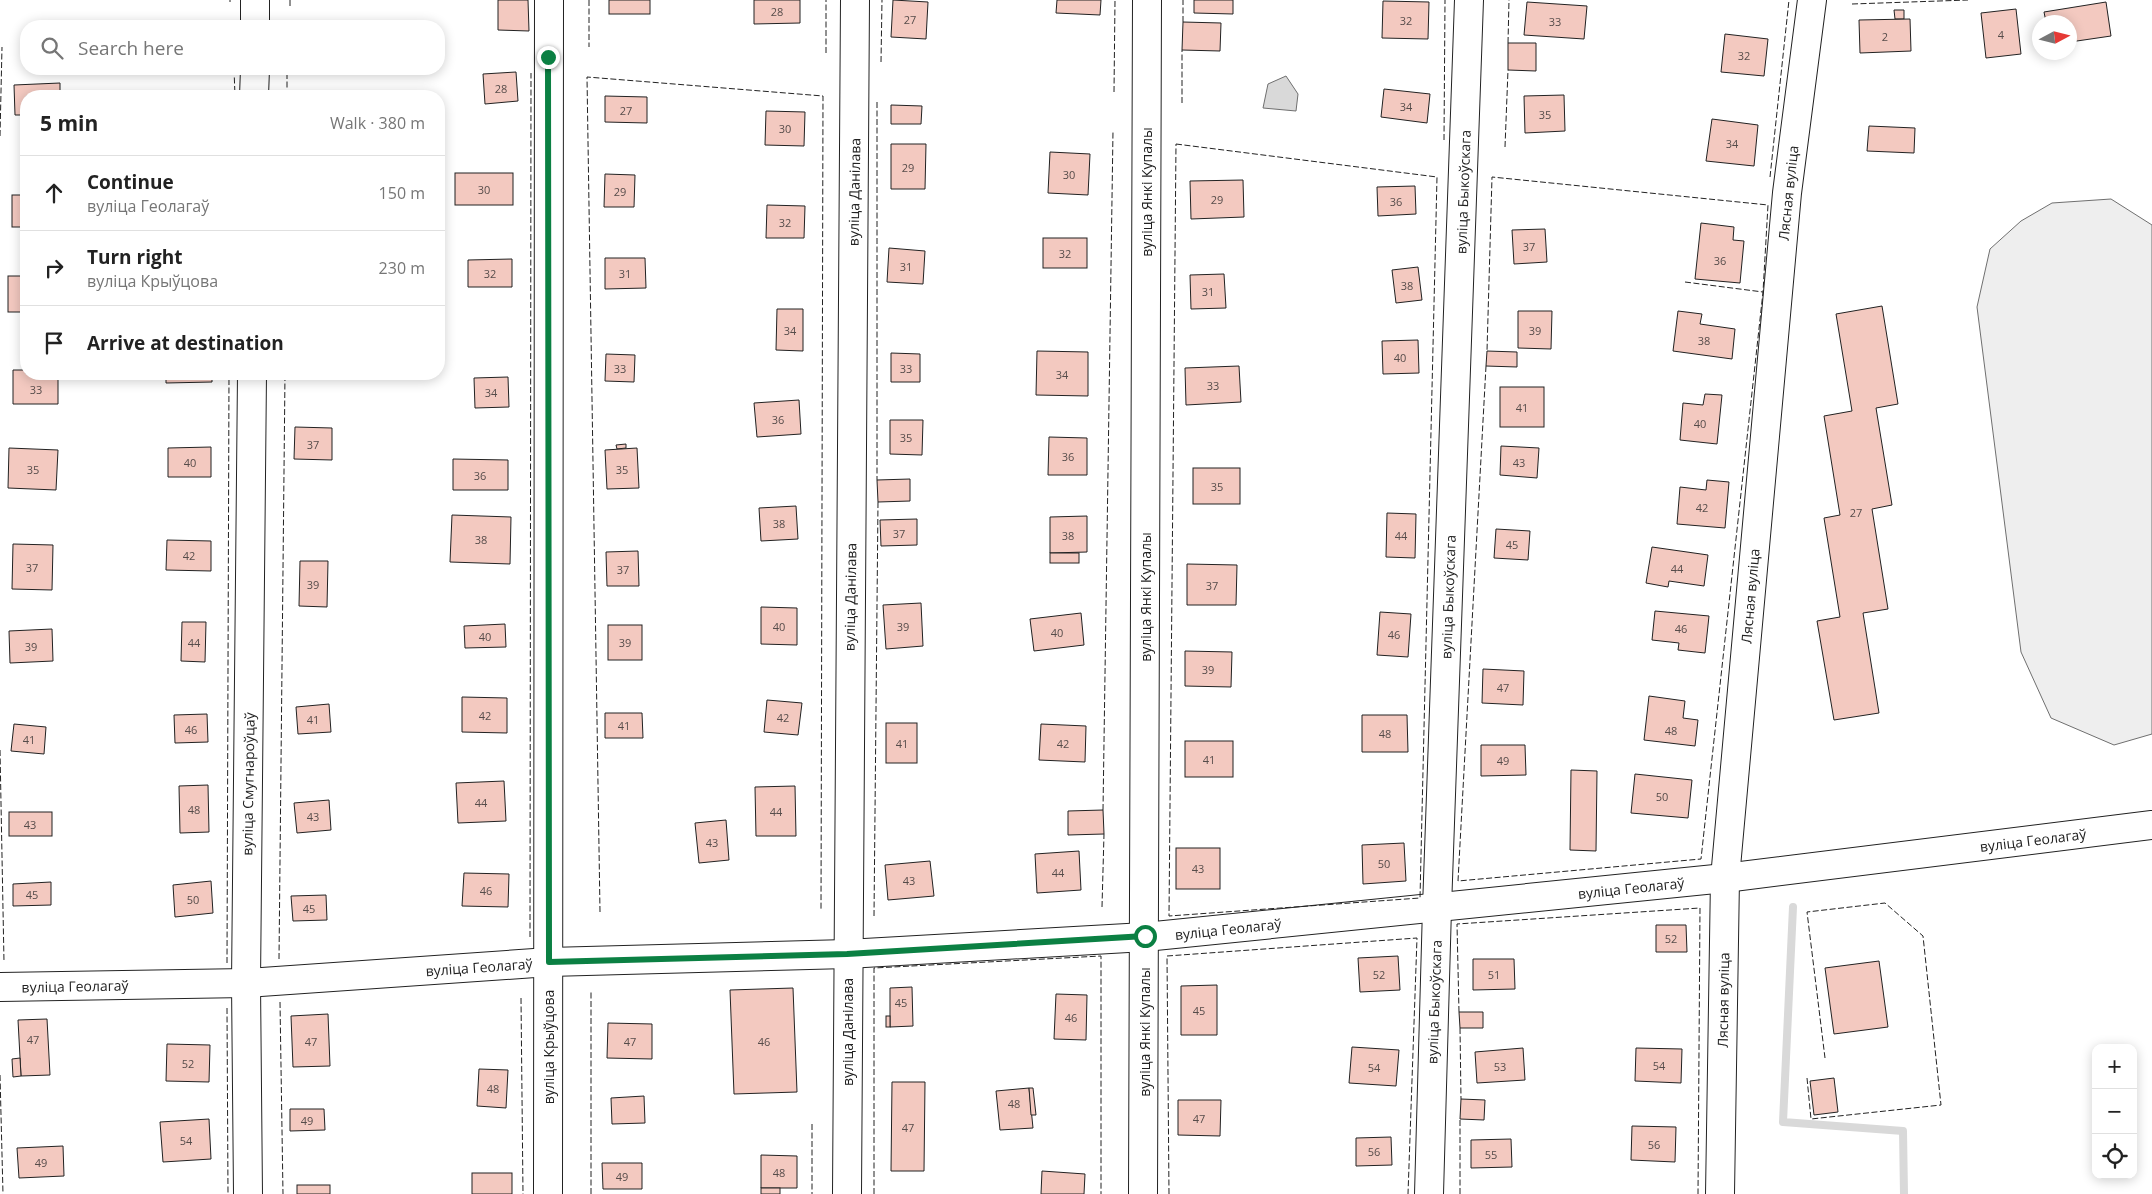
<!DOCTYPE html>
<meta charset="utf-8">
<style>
body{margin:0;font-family:"Open Sans",sans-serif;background:#f6f6f6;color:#222}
.controls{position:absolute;right:15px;bottom:15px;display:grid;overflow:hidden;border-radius:10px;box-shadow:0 2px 12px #0003}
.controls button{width:45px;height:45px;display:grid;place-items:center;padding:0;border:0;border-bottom:1px solid #e0e0e0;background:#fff;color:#222;font:25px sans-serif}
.compass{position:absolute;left:2032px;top:15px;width:45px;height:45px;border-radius:50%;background:#fff;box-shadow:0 2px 12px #0003;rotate:83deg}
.stop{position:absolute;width:15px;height:15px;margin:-11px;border:4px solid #0b8043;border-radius:50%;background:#fff}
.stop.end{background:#0b8043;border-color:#fff;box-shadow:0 1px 5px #0008}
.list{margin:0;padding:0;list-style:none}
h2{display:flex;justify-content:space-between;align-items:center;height:65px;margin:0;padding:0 20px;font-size:21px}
h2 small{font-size:16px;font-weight:400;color:#767676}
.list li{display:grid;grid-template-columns:32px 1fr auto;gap:15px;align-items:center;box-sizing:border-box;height:75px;padding:0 20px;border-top:1px solid #e0e0e0}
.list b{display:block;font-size:19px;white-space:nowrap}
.list p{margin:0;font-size:16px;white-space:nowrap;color:#767676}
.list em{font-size:16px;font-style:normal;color:#767676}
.icon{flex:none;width:28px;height:28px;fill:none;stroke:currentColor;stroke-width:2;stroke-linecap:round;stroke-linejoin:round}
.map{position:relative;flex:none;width:2152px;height:1194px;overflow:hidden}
.search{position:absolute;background:#fff;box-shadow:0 2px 12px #0003;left:20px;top:20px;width:425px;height:55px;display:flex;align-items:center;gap:12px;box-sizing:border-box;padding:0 18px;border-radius:20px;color:#767676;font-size:19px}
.panel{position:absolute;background:#fff;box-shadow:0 2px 12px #0003;left:20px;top:90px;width:425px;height:290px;border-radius:20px}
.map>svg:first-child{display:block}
.green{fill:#eee;stroke:#6f6f6f}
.water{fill:#d9d9d9;stroke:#6f6f6f}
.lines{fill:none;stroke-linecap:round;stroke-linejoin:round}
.stream{stroke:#d9d9d9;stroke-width:8}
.building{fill:#f3c9c0;stroke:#222}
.minor-casing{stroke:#222;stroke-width:30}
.minor{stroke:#fff;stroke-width:28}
.fence{stroke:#222;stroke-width:1;stroke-dasharray:6 2.5;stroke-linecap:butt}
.route{stroke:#0b8043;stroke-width:6}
.labels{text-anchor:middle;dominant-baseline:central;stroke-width:4;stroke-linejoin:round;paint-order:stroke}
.number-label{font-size:11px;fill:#564c4a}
.street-label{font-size:14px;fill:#222;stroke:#fff}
</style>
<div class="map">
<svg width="2152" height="1194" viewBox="0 0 2152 1194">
<rect width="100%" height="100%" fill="#fff"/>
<path class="green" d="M2111,199l41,26v509l-38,11 -63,-27 -30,-66 -44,-345 13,-58 31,-28 31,-18z"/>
<path class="water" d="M1286,76l12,18 -2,17 -33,-3 5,-24z"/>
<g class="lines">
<path class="stream" d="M1793,907l-10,215 120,9 1,63"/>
</g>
<g class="building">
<path d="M498,0h30l1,31 -31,-1z"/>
<rect x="609" y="0" width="41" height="14"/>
<path d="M754,0h46v23l-46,1z"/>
<path d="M893,0l35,2 -2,37 -35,-2z"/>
<path d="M1057,0h44l-1,15 -44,-2z"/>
<path d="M1194,0h39v14l-39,-1z"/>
<path d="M1383,1l46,1 -1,37 -46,-1z"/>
<path d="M1527,2l60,4 -3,33 -60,-4z"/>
<path d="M2106,2l5,34 -41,6v-20h-24l-2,-10z"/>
<path d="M2016,9l5,45 -35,4 -5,-45z"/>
<path d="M1894,10h10v9h-9z"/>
<path d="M1910,19l1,32 -51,2 -1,-33z"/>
<path d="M1183,22l38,1 -1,28 -38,-1z"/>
<path d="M1725,34l43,5 -4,37 -43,-4z"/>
<path d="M1508,43h28v28l-28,-1z"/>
<path d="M297,69h32v4l-32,-1z"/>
<path d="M516,72l2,29 -33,3 -2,-30z"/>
<path d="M60,83v13h-34v19h-11l-1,-30z"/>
<path d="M1384,89l46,5 -3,29 -46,-6z"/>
<path d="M1564,95l1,36 -40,2 -1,-37z"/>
<path d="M605,96l42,1v26l-42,-1z"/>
<path d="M891,105l31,1 -1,18h-30z"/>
<path d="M766,111l39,1 -1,34 -39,-1z"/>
<path d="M1712,119l46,6 -4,41 -48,-5z"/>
<path d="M1869,126l46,2 -1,25 -47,-2z"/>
<path d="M891,144h35l-1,45h-34z"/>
<path d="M1050,152l40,2 -2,41 -40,-2z"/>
<rect x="455" y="173" width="58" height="32"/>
<path d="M605,174l30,1 -1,32h-30z"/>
<path d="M1243,180l1,37 -53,2 -1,-38z"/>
<path d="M1415,186l1,28 -38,2 -1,-29z"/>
<rect x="12" y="195" width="14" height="32"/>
<path d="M767,205l38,1 -1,32h-38z"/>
<path d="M1701,223l33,4 -1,13 11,1 -4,42 -45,-4z"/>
<path d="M1545,229l2,33 -33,2 -2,-34z"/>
<rect x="1043" y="238" width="44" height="30"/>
<path d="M889,248l36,3 -2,33 -36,-2z"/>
<path d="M605,258h40l1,30 -41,1z"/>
<path d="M512,259v28h-44v-27z"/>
<path d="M1418,267l4,33 -26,3 -4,-33z"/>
<path d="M1224,274l2,34 -35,1 -1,-34z"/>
<rect x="8" y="276" width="18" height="36"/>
<path d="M1882,306l16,98 -22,4 16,97 -20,4 16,100 -25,4 16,100 -45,7 -17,-99 23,-4 -16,-99 16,-3 -16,-99 28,-5 -16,-97z"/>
<path d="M777,309h26v42l-27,-1z"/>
<path d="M1518,311h34l-1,38 -33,-1z"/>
<path d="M1678,311l24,3 -2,10 35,5 -3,30 -59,-8z"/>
<path d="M1418,340l1,33 -36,1 -1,-33z"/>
<path d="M1037,351l51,1v44l-52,-1z"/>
<path d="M1487,351l30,1v15l-31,-1z"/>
<path d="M891,353l29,1v28h-29z"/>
<path d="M606,354l29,1 -1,27 -29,-1z"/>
<path d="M1239,366l2,36 -55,3 -1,-37z"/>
<path d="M13,370h13v4h32v30h-45z"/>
<path d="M166,374h46v8l-46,1z"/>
<path d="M508,377l1,30 -34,1 -1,-30z"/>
<rect x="1500" y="387" width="44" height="40"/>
<path d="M1705,394l17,1 -5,49 -37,-4 3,-37 20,2z"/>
<path d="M799,400l2,34 -44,3 -3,-34z"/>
<path d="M890,420h33l-1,35 -32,-1z"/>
<path d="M295,427l37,1v32l-38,-1z"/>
<path d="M1049,437l38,1v37h-39z"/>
<path d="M626,444v4l-9,1 -1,-4z"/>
<path d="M1501,446l38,2 -2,30 -37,-3z"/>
<path d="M211,447v30h-43v-29z"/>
<path d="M9,448l49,2 -2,40 -48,-2z"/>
<path d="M637,448l2,40 -32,1 -2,-39z"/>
<path d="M453,459l55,1v30h-55z"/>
<rect x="1193" y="468" width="47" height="36"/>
<path d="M910,479v22l-32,1 -1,-22z"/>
<path d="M1707,480l22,2 -4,46 -48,-4 3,-37 26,3z"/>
<path d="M796,506l2,33 -37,2 -2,-33z"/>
<path d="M1387,513l29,1 -1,44 -29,-1z"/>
<path d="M452,515l59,2 -1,47 -60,-2z"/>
<path d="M1087,516v36l-37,1v-36z"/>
<path d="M917,519v26l-36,1 -1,-26z"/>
<path d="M1496,529l34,2 -2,29 -34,-2z"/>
<path d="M167,540l44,1v30l-45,-1z"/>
<path d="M13,544l40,1 -1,45 -40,-1z"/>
<path d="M1652,547l56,8 -4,31 -35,-5 -1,6 -22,-4z"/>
<path d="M638,551l1,35h-32l-1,-34z"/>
<rect x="1050" y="553" width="29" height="10"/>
<path d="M300,561h28l-1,46 -28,-1z"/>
<path d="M1187,564l50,1 -1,40h-49z"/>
<path d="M921,603l2,43 -37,3 -3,-44z"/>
<path d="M761,607l36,1v37l-36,-1z"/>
<path d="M1655,611l54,5 -4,37 -27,-3 1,-7 -27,-3z"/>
<path d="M1380,612l31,2 -3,43 -31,-2z"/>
<path d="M1081,613l3,32 -50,6 -4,-32z"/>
<path d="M182,622h24l-1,40 -24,-1z"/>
<path d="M505,624l1,23 -41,1 -1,-22z"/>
<rect x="608" y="625" width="34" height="35"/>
<path d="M52,629l1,32 -43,2 -1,-32z"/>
<path d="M1185,651l47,1 -1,35 -46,-1z"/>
<path d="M1483,669l41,2 -1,34 -41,-2z"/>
<path d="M1649,696l36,5 -2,17 15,2 -3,26 -51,-6z"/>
<path d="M462,697l45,1v35l-45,-1z"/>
<path d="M767,700l35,3 -4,32 -34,-3z"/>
<path d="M329,704l2,28 -33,2 -2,-27z"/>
<path d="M605,713h37l1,25h-38z"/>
<path d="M207,714l1,28 -33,1 -1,-28z"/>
<path d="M1362,715h45l1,37h-46z"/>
<rect x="886" y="723" width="31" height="40"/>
<path d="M14,724l32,3 -2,27 -33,-3z"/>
<path d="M1041,724l45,2 -1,36 -46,-2z"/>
<rect x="1185" y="741" width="48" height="36"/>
<path d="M1481,745h44l1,30 -45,1z"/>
<path d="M1571,770l26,1 -1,80 -26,-1z"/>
<path d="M1635,774l57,6 -4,38 -57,-5z"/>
<path d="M504,781l2,40 -48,2 -2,-40z"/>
<path d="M208,785l1,47 -29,1 -1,-47z"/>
<path d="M795,786l1,50h-40l-1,-49z"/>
<path d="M329,800l2,30 -34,3 -3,-30z"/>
<path d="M1103,810l1,24 -36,1v-24z"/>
<rect x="9" y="812" width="43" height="24"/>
<path d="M726,820l3,40 -30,3 -4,-40z"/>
<path d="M1404,843l2,38 -43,3 -1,-39z"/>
<rect x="1176" y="848" width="44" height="41"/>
<path d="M1079,851l2,39 -44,3 -2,-39z"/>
<path d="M930,861l4,35 -46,4 -3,-35z"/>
<path d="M464,873l45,1 -1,33 -46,-1z"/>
<path d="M211,881l2,32 -38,4 -2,-32z"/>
<path d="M51,882v23l-38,1v-22z"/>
<path d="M326,895l1,25 -34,1 -2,-25z"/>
<path d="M1656,925h30l1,27h-31z"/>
<path d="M1398,956l2,34 -40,2 -2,-34z"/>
<path d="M1473,959h41l1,30 -42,1z"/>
<path d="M1879,961l9,66 -54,7 -9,-66z"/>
<path d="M1217,985v50h-36v-49z"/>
<path d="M912,987l1,39 -23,1v-39z"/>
<path d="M793,988l4,104 -63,2 -4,-104z"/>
<path d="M1056,994l31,1 -1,45 -32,-1z"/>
<path d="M1459,1012h24v16h-23z"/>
<path d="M328,1014l2,52 -37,1 -2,-51z"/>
<rect x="886" y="1016" width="4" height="11"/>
<path d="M47,1019l3,56 -29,1 -3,-56z"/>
<path d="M608,1023l44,1v35l-45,-1z"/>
<path d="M167,1044l43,1 -1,37 -43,-1z"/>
<path d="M1352,1047l47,3 -3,36 -47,-3z"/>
<path d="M1523,1048l2,32 -48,3 -2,-31z"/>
<path d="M1636,1048l46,1 -1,34 -46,-2z"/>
<path d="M20,1058l1,18 -8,1 -1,-18z"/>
<path d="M479,1069l29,1 -2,38 -29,-2z"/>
<path d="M1834,1078l4,34 -24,3 -4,-34z"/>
<path d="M892,1082h33l-1,89h-33z"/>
<path d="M1029,1088l4,40 -33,2 -4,-39z"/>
<path d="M1029,1088h4l3,27h-5z"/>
<path d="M644,1096l1,27 -33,1 -1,-26z"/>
<path d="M1461,1099l24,1 -1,20 -24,-1z"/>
<path d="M1178,1100h43l-1,36 -42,-1z"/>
<path d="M290,1109h34l1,21 -35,1z"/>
<path d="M209,1119l2,40 -48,3 -3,-40z"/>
<path d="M1632,1126l44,1 -1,35 -44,-2z"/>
<path d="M1391,1137l1,28 -36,1v-28z"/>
<path d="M1511,1139l1,28 -41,1v-28z"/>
<path d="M63,1146l1,30 -45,2 -2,-30z"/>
<path d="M761,1155l36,1v32h-36z"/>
<path d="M602,1163h40v26h-39z"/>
<path d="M1042,1171l43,3 -1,20h-43z"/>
<rect x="472" y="1173" width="40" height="21"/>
<rect x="297" y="1185" width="33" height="9"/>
<rect x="761" y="1188" width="19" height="6"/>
</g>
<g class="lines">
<g class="minor-casing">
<g id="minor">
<path d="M255,26v-26"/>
<path d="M254,96l1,-27"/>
<path d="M0,987l246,-4 303,-21 298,-8 298,-17 580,-59 427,-53"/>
<path d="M248,1194l-2,-211 6,-609"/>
<path d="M548,1194l1,-1194"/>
<path d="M847,1194l8,-1194"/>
<path d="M1143,1194l4,-1194"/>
<path d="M1429,1194l8,-286 32,-908"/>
<path d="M1720,1194l5,-316 62,-685 25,-193"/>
</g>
</g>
<use href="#minor" class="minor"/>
<g class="fence">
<path d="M589,0v47"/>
<path d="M230,2v-2"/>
<path d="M1852,4l116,-4"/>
<path d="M290,6v-6"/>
<path d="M1183,22v-22"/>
<path d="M1508,43l1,-43"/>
<path d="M826,53v-53"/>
<path d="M881,62l1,-62"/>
<path d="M234,69l1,27"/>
<path d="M1114,92l1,-92"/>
<path d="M287,96v-27"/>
<path d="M877,102v378"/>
<path d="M1182,103v-53"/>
<path d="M0,136l2,-89"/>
<path d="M1444,140l1,-140"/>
<path d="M1176,144l261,33 -17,721 -251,18z"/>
<path d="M1505,147l3,-77"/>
<path d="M1770,177l19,-177"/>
<path d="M1685,282l78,10"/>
<path d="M1486,366l-28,515 243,-22 62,-567 5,-87 -276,-28 -5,174"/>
<path d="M0,750l4,212"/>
<path d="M1103,810l10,-679"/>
<path d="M1102,907l2,-73"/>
<path d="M600,912l-13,-835 236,19 -2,813"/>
<path d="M874,916l4,-414"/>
<path d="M530,937l1,-864"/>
<path d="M279,959l6,-585"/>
<path d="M227,963l2,-589"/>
<path d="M521,998l2,196"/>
<path d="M280,1002l3,192"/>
<path d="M227,1008l1,186"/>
<path d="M1459,1012l-2,-88 243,-16 -2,286"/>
<path d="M1460,1028l1,71"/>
<path d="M0,1075l3,119"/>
<path d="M1807,1078l4,41 130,-14 -18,-169 -38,-33 -78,9 18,146"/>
<path d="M812,1124v70"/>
<path d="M591,1194v-204"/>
<path d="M874,1194v-226l227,-12v238"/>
<path d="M1169,1194l-2,-238 250,-18 -9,256"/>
<path d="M1460,1194v-75"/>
</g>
</g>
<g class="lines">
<path class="route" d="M548,57l1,905 298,-8 298,-18"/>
</g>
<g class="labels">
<g class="number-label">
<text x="777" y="11">28</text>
<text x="910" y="19">27</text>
<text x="1406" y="20">32</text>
<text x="1555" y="21">33</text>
<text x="2001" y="34">4</text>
<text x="1885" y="36">2</text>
<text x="1744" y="55">32</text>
<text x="501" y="88">28</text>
<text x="1406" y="106">34</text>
<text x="626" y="110">27</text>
<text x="1545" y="114">35</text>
<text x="785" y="128">30</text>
<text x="1732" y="143">34</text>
<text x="908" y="167">29</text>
<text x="1069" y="174">30</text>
<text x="484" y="189">30</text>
<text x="620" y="191">29</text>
<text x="1217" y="199">29</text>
<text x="1396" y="201">36</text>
<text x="785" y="222">32</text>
<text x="1529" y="246">37</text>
<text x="1065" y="253">32</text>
<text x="1720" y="260">36</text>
<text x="906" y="266">31</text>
<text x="490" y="273">32</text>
<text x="625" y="273">31</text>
<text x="1407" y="285">38</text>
<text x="1208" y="291">31</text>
<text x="790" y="330">34</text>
<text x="1535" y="330">39</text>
<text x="1704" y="340">38</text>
<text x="1400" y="357">40</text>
<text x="620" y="368">33</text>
<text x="906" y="368">33</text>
<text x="1062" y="374">34</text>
<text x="1213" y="385">33</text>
<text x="36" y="389">33</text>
<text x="491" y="392">34</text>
<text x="1522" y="407">41</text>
<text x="778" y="419">36</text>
<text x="1700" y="423">40</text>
<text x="906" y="437">35</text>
<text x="313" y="444">37</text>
<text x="1068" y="456">36</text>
<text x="190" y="462">40</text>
<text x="1519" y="462">43</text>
<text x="33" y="469">35</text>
<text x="622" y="469">35</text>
<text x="480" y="475">36</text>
<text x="1217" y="486">35</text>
<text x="1702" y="507">42</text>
<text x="1856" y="512">27</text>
<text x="779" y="523">38</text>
<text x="899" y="533">37</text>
<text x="1068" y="535">38</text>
<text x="1401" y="535">44</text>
<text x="481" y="539">38</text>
<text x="1512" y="544">45</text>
<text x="189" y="555">42</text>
<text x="32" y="567">37</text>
<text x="1677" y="568">44</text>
<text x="623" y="569">37</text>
<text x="313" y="584">39</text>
<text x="1212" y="585">37</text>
<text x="779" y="626">40</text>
<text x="903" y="626">39</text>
<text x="1681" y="628">46</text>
<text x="1057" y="632">40</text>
<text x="1394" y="634">46</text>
<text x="485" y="636">40</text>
<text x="194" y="642">44</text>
<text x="625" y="642">39</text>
<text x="31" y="646">39</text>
<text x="1208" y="669">39</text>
<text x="1503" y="687">47</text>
<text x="485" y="715">42</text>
<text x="783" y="717">42</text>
<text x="313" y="719">41</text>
<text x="624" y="725">41</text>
<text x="191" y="729">46</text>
<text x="1671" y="730">48</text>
<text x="1385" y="733">48</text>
<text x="29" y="739">41</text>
<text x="902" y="743">41</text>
<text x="1063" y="743">42</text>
<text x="1209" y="759">41</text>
<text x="1503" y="760">49</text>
<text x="1662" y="796">50</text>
<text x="481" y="802">44</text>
<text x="194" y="809">48</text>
<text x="776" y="811">44</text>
<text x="313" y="816">43</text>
<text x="30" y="824">43</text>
<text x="712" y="842">43</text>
<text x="1384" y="863">50</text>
<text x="1198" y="868">43</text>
<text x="1058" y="872">44</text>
<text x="909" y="880">43</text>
<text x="486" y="890">46</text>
<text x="32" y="894">45</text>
<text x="193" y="899">50</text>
<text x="309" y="908">45</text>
<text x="1671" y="938">52</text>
<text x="1379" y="974">52</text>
<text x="1494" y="974">51</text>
<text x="901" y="1002">45</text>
<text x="1199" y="1010">45</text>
<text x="1071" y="1017">46</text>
<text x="33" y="1039">47</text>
<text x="311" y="1041">47</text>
<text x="630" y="1041">47</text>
<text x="764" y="1041">46</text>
<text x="188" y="1063">52</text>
<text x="1659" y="1065">54</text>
<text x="1500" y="1066">53</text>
<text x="1374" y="1067">54</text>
<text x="493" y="1088">48</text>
<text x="1014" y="1103">48</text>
<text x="1199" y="1118">47</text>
<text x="307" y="1120">49</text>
<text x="908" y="1127">47</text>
<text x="186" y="1140">54</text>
<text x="1654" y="1144">56</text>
<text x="1374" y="1151">56</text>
<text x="1491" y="1154">55</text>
<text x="41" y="1162">49</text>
<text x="779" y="1172">48</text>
<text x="622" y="1176">49</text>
</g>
<g class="street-label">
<text transform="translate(854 192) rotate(-89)">вуліца Данілава</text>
<text transform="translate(1146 192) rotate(-90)">вуліца Янкі Купалы</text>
<text transform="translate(1463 192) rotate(-88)">вуліца Быкоўскага</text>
<text transform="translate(1788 193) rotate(-84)">Лясная вуліца</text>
<text transform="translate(1750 596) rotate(-85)">Лясная вуліца</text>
<text transform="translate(850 597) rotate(-89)">вуліца Данілава</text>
<text transform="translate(1145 597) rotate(-90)">вуліца Янкі Купалы</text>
<text transform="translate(1448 597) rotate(-88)">вуліца Быкоўскага</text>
<text transform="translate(248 784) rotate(-89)">вуліца Смугнароўцаў</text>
<text transform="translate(2033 840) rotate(-7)">вуліца Геолагаў</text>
<text transform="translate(1631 888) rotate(-6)">вуліца Геолагаў</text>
<text transform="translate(1228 929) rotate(-6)">вуліца Геолагаў</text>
<text transform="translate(479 967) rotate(-4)">вуліца Геолагаў</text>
<text transform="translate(75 986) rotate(-1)">вуліца Геолагаў</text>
<text transform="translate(1723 1000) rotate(-89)">Лясная вуліца</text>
<text transform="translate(1434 1002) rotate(-88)">вуліца Быкоўскага</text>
<text transform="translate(847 1032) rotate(-90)">вуліца Данілава</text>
<text transform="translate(1144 1032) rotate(-90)">вуліца Янкі Купалы</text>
<text transform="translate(548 1047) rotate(-90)">вуліца Крыўцова</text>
</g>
</g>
</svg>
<div class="controls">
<button>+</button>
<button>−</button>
<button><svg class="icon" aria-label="locate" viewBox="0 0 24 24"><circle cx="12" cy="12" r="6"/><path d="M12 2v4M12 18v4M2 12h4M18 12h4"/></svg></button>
</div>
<svg class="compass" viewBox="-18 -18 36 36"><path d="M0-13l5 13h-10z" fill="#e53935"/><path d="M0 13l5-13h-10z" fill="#767676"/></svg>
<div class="stop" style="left:1145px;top:936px"></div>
<div class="stop end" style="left:548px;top:57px"></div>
<div class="search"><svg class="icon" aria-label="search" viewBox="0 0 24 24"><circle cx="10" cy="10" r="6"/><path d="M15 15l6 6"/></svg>Search here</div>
<section class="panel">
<h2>5 min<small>Walk · 380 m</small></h2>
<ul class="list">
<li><svg class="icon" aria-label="ahead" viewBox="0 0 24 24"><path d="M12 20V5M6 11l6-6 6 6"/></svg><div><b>Continue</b><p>вуліца Геолагаў</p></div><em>150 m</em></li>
<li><svg class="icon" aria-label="right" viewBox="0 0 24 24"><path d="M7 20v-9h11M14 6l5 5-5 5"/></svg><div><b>Turn right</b><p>вуліца Крыўцова</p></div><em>230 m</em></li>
<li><svg class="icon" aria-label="arrive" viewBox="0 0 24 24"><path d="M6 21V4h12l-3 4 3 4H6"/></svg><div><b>Arrive at destination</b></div></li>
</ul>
</section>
</div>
